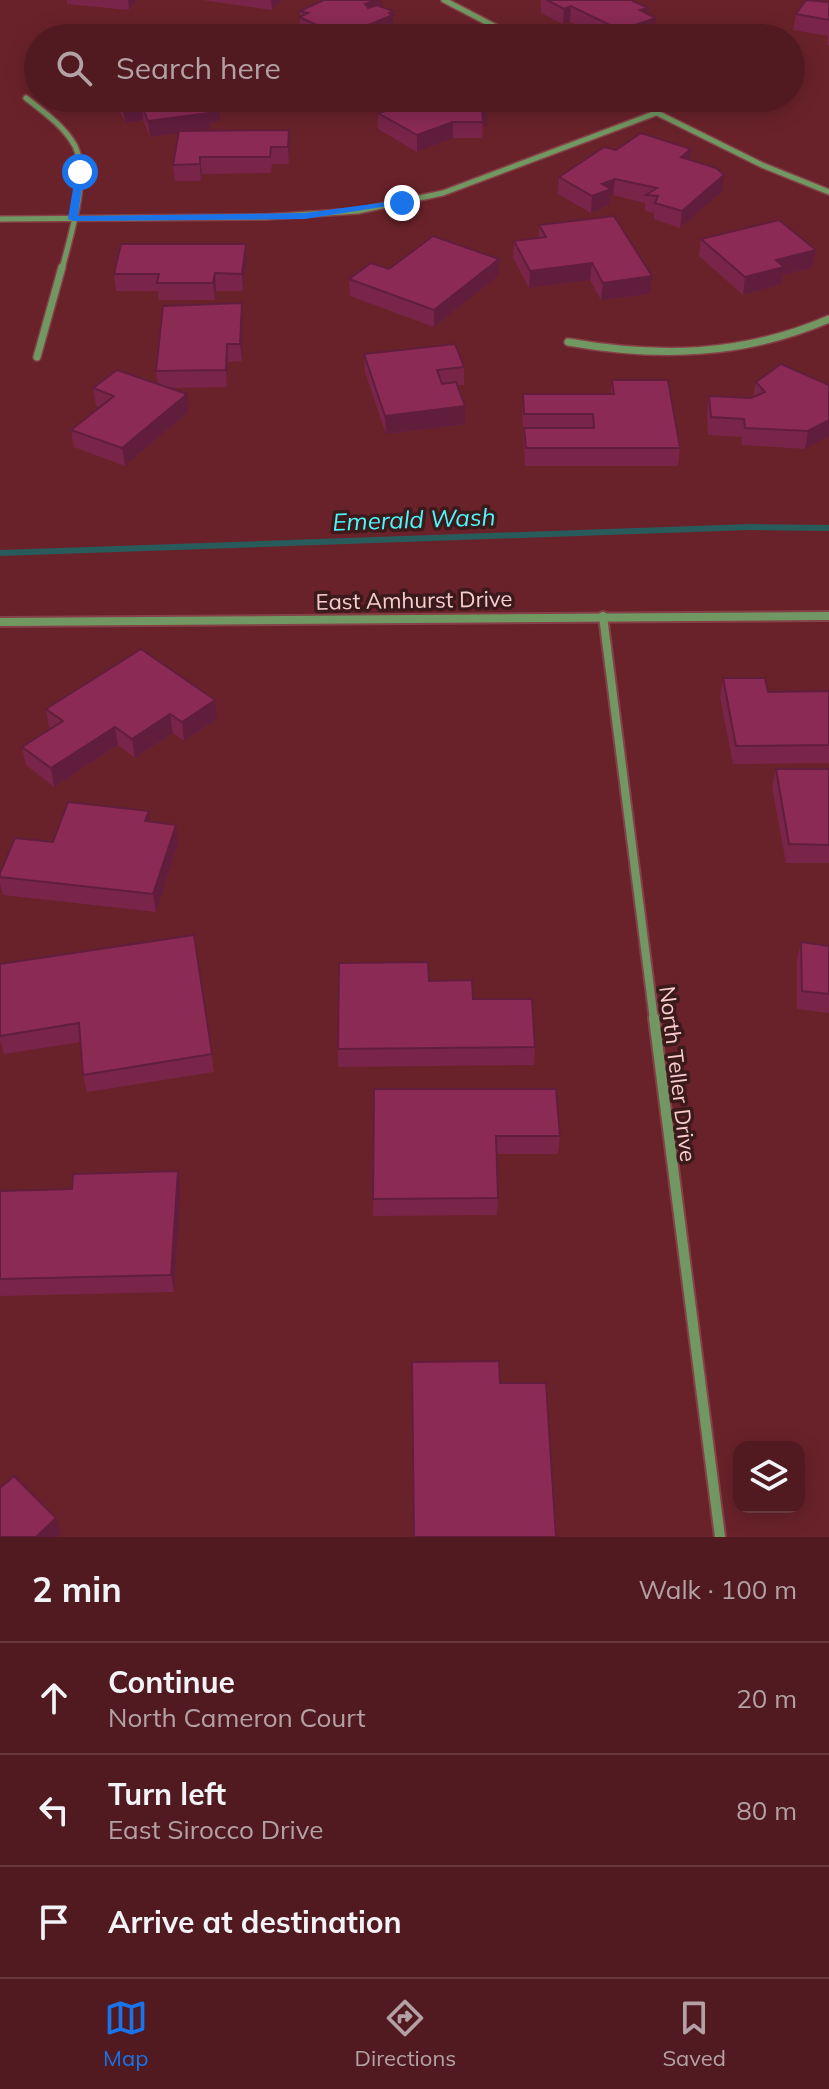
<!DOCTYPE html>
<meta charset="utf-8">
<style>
body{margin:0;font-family:Mulish,sans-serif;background:#5a272d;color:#f1f3f6}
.controls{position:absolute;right:24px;bottom:24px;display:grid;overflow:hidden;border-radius:16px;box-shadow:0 4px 20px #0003}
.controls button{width:72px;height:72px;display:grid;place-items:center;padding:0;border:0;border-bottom:2px solid #67383e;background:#501a20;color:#f1f3f6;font:40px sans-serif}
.stop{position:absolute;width:24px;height:24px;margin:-18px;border:6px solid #1a73e8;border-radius:50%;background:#fff}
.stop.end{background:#1a73e8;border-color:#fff;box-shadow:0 2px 8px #0008}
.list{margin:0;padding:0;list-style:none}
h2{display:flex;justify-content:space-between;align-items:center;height:104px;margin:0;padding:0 32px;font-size:34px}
h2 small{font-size:26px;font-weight:400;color:#b4a1a5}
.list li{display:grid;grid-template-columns:52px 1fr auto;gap:24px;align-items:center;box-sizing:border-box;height:112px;padding:0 32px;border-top:2px solid #67383e}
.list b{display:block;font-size:30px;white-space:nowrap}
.list p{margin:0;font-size:26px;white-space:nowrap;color:#b4a1a5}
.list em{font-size:26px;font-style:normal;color:#b4a1a5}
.icon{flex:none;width:44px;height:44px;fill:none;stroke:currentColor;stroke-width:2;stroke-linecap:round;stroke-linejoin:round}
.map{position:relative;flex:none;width:829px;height:1537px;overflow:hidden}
.search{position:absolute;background:#501a20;box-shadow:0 4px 20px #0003;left:24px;right:24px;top:24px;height:88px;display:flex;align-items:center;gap:20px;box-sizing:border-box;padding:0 28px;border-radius:44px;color:#b4a1a5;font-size:30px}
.sheet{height:440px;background:#501a20}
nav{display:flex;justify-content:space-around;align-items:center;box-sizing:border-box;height:112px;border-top:2px solid #67383e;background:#501a20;font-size:22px;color:#b4a1a5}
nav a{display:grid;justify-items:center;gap:4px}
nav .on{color:#1a73e8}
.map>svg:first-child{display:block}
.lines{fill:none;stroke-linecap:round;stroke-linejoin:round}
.stream{fill:#285b5c;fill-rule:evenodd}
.minor-far3-casing{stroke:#844147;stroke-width:8}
.minor-far2-casing{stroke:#844147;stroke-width:10}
.minor-far1-casing{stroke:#844147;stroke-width:12}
.minor-casing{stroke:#844147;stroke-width:14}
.minor-far3{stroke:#719862;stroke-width:5}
.minor-far2{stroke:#719862;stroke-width:7}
.minor-far1{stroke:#719862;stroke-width:8}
.minor{stroke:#719862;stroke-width:10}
.wall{fill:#782549}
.shaded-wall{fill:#611e3c}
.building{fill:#8b2b55;stroke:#611e3c;stroke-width:2}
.route{fill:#1a73e8}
.labels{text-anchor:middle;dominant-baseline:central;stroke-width:7;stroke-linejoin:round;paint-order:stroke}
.street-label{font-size:22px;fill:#facdcd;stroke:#3b1a1c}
.water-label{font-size:24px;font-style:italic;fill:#50f5f9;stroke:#3b1a1c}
</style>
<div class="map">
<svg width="829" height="1537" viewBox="0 0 829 1537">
<rect width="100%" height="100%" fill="#6a222a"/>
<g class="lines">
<path class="stream" d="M750,524l79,1v6l-79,-1 -750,26v-6z"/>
<g class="minor-far3-casing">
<g id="minor-far3">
<path d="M444,0l73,38"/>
<path d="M26,98c18,14 38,28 49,48 15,31 -5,91 -13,123"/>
<path d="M627,98l135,67 67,27"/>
<path d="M0,219l265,-2 93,-6 85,-18 213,-80"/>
</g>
</g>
<g class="minor-far2-casing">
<g id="minor-far2">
<path d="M568,342c91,16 175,14 261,-23"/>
<path d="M37,357l25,-90"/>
</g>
</g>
<g class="minor-far1-casing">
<g id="minor-far1">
<path d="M603,616l51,404"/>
<path d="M0,622l829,-6"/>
</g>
</g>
<g class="minor-casing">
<path id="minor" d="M654,1018l66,519"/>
</g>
<use href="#minor-far3" class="minor-far3"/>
<use href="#minor-far2" class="minor-far2"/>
<use href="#minor-far1" class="minor-far1"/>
<use href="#minor" class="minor"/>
</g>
<g class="wall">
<path d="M67,0h70l-8,10 -62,-6z"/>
<path d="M202,0h79l-9,10z"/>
<path d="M319,0h63v7l11,4v19l-18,8h-63l-12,-6v-21l19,-9z"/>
<path d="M541,0h90l16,14 7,20 -12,4h-39l-33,-16 -7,2 -22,-11z"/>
<path d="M829,2v43h-2l1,-9 -35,-6 3,-16z"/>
<path d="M118,98h98l4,23 -10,2v6l-14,2 93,-1v34h-17l-1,9 -69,1 -1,7h-26l-2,-16 5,-32 -28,4 -7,-17 -18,3 -6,-13z"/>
<path d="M499,103l-14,5 2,1v17l-4,1 -1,11h-29l-36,14 -39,-23v-16l26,-6v-3z"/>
<path d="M691,149l-1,11 32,32 -42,36 -26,-9v-6l-9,-2v-8l-32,-8 -3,2 -1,8 -18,8 -33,-19 1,-17 57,-27z"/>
<path d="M539,225l111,69 -49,6 -11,-20 -61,8 -16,-30 1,-17 25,-3z"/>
<path d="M701,239l115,11 -3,17 -30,8 -1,9 -39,11 -44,-39z"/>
<path d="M499,259l-1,17 -64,51 -84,-31 -1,-17 40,-10z"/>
<path d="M247,261l-4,30h-27l-1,9h-56l-1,-9h-42l-2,-17z"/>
<path d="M242,303l1,18 -1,40 -14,1 -1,25 -58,1 19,24 -63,54 -51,-19 -3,-17 28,-23 -3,-1 -3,-18 65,-3 -2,-14z"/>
<path d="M364,354l100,13v18h-7l8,21v18l-79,10 -21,-62z"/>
<path d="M612,380l68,68 -2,18h-153l-3,-54 1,-18h88z"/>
<path d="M756,382l73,3 -24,64 -63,-4v-8l-34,-2 -1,-21 2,-18 42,2 2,-1z"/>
<path d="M141,649l76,70 -33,22 -11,-8 -38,25 -17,-13 -64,42 -28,-22 -4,-18 29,-19 -2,-1 -3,-18z"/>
<path d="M723,678l45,14 61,-1v72l-96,1 -13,-67z"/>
<path d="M776,769h53v94h-43l-14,-76z"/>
<path d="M151,822l25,3 2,18 -22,69 -153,-17 -3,-12v-10l53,-31z"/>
<path d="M194,935l20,137 -127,20 -4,-17 -3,-33 -76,12 -4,-14v-76z"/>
<path d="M801,942l28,4v67l-32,-4v-49z"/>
<path d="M429,981l44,18 62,48 -1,18 -196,2v-18z"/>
<path d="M374,1089l186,47 -2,18h-62l2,44 -1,17 -124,1z"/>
<path d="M178,1171l3,18 -7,103 -174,4v-105l72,-2z"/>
</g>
<g class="shaded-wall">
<path d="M128,0h9l-8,10z"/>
<path d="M271,0h10l-9,10z"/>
<path d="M377,0h5v13l-17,7v-16z"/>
<path d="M571,6l-1,16 -7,2 1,-15z"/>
<path d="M648,8l-2,13 10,-3 -2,16 -12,4h-23l1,-8 20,-20z"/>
<path d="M393,11v19l-18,8h-19v-8z"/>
<path d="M344,28v10h-12v-6z"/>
<path d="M802,66l-3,16 -8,3v-15z"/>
<path d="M468,98h31v5l-32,11z"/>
<path d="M141,104l2,16 -18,3 -2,-16z"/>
<path d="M219,105l1,16 -10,2v6l-60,8 -2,-16 58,-14z"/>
<path d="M487,109v17l-4,1 -1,-16z"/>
<path d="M453,122v16l-36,14v-17z"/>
<path d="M289,130l1,17 -1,17 -1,-17z"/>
<path d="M691,149l-2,17 -8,-9z"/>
<path d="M200,157l2,17 -1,7 -1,-17z"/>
<path d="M724,175l-2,17 -42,36 2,-17z"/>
<path d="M615,179l-2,16 -3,2 -1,8 -18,8 1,-17 10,-12z"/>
<path d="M246,244l1,17 -4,30 -1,-17z"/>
<path d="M816,250l-3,17 -30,8 -1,9 -39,11 2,-18 31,-17z"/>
<path d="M499,259l-1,17 -64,51v-17z"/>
<path d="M592,263l-2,17 -61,8 1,-17z"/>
<path d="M215,273l1,18 -1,9 -2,-17z"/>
<path d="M652,276l-2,18 -49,6 2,-17z"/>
<path d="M242,303l1,18 -1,40 -2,-17z"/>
<path d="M227,344l1,18 -1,25 -1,-17z"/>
<path d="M187,394l1,18 -63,54 -3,-18z"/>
<path d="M465,406v18l-79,10 -1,-18z"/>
<path d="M829,420v16l-24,13 3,-18z"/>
<path d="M215,700l2,19 -33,22 -2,-19z"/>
<path d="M170,714l3,19 -38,25 -3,-19z"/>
<path d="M115,727l3,18 -64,42 -3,-19z"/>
<path d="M149,811l3,18 -7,-8z"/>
<path d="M176,825l2,18 -22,69 -3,-18z"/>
<path d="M178,1171l3,18 -7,103 -3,-17z"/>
<path d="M56,1518l5,15 -4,4h-21z"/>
</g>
<g class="building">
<path d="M321,0h56l-12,4 3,4 9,-3 16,6 -4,2 4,2 -37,15 -12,-2 -12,4 -33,-15 9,-4 -8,-2 22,-10z"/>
<path d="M547,0h84l17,8 -8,2 16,8 -36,12 -49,-24 -7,3z"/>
<path d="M806,0l23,2v18l-33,-6z"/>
<path d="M431,27l16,8 -8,3h-41z"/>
<path d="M86,33l7,5h-24z"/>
<path d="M791,61l11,5 -11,4z"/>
<path d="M119,98h97l3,7 -13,2 3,6 -61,8 -7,-17 -18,3z"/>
<path d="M420,98h48l19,11 -5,2 1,11h-30l-36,13 -39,-22 30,-7 -4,-2z"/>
<path d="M289,130l-1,17h-17l-1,10h-70v7l-27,1 6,-34z"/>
<path d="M641,133l50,16 -10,8 35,11 8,7 -42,36 -27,-8 3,-7 -12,-1 11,-7 -42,-9 -13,5 9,5 -19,7 -33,-19 45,-30 12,3z"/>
<path d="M614,216l38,60 -49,7 -11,-20 -62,8 -16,-30 32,-4 -7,-12z"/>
<path d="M779,220l37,30 -40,10 8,7 -39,10 -44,-38z"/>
<path d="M433,236l66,23 -65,51 -85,-31 22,-16 18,6z"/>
<path d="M121,244h125l-4,30 -27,-1 -2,10h-56l2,-9h-45z"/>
<path d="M242,303l-2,41h-13l-1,26 -70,1 7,-65z"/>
<path d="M455,344l9,23 -27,3 5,14 14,-2 9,24 -80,10 -21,-62z"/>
<path d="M781,364l48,21v35l-21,11 -63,-3 -1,-9 -33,-2 -2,-21 42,2 14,-6 -9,-10z"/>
<path d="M117,370l70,24 -65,54 -51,-18 43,-34 -21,-8z"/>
<path d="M612,380h56l12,68h-154l-2,-20h70l-1,-14h-69l-1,-20h91z"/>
<path d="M141,649l74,51 -33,22 -12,-8 -38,25 -17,-12 -64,41 -29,-21 41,-26 -17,-12z"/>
<path d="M723,678h42l3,14 61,-1v54l-93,1z"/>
<path d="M776,769h53v76l-40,-1z"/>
<path d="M68,802l81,9 -4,10 31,4 -23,69 -153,-17v-4l15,-35 38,4z"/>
<path d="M194,935l18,119 -129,21 -4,-52 -79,13v-72z"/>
<path d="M801,942l28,4v48l-27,-3z"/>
<path d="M428,962l1,19 43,-1 1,19h59l3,48 -197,2 1,-86z"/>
<path d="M374,1089h182l4,47h-64l2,62 -125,1z"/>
<path d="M178,1171l-7,104 -171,4v-88l72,-2 1,-15z"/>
<path d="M499,1361l1,22h46l10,154h-142l-2,-175z"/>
<path d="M14,1476l42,42 -20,19h-36v-49z"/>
</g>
<path class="route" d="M76,170l8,2 -6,44 227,-3 97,-13 5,3 -102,16 -232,2 -5,-2z"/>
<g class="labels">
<g class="street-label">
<text transform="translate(414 600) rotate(-1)">East Amhurst Drive</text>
<text transform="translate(678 1074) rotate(83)">North Teller Drive</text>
</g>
<g class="water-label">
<text transform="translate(414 519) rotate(-2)">Emerald Wash</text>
</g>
</g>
</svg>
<div class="controls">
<button><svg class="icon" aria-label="layers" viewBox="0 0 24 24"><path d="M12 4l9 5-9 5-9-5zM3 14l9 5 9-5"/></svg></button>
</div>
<div class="stop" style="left:80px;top:172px"></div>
<div class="stop end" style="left:402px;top:203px"></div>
<div class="search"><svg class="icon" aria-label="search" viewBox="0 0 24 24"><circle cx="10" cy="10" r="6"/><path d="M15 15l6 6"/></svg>Search here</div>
</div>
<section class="sheet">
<h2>2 min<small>Walk · 100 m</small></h2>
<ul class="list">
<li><svg class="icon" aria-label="ahead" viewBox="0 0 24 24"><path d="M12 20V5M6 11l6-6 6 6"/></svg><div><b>Continue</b><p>North Cameron Court</p></div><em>20 m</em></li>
<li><svg class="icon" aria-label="left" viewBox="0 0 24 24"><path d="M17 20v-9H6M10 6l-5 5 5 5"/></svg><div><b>Turn left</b><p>East Sirocco Drive</p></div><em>80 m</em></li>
<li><svg class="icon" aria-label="arrive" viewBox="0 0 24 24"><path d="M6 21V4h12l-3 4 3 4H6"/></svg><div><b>Arrive at destination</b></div></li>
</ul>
</section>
<nav>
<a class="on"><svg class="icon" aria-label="map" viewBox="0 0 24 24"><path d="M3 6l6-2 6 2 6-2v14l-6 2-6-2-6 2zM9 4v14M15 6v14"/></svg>Map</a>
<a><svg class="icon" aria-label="directions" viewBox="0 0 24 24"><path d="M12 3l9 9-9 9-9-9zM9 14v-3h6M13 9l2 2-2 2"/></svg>Directions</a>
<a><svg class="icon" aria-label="saved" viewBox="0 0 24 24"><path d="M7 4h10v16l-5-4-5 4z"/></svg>Saved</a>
</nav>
